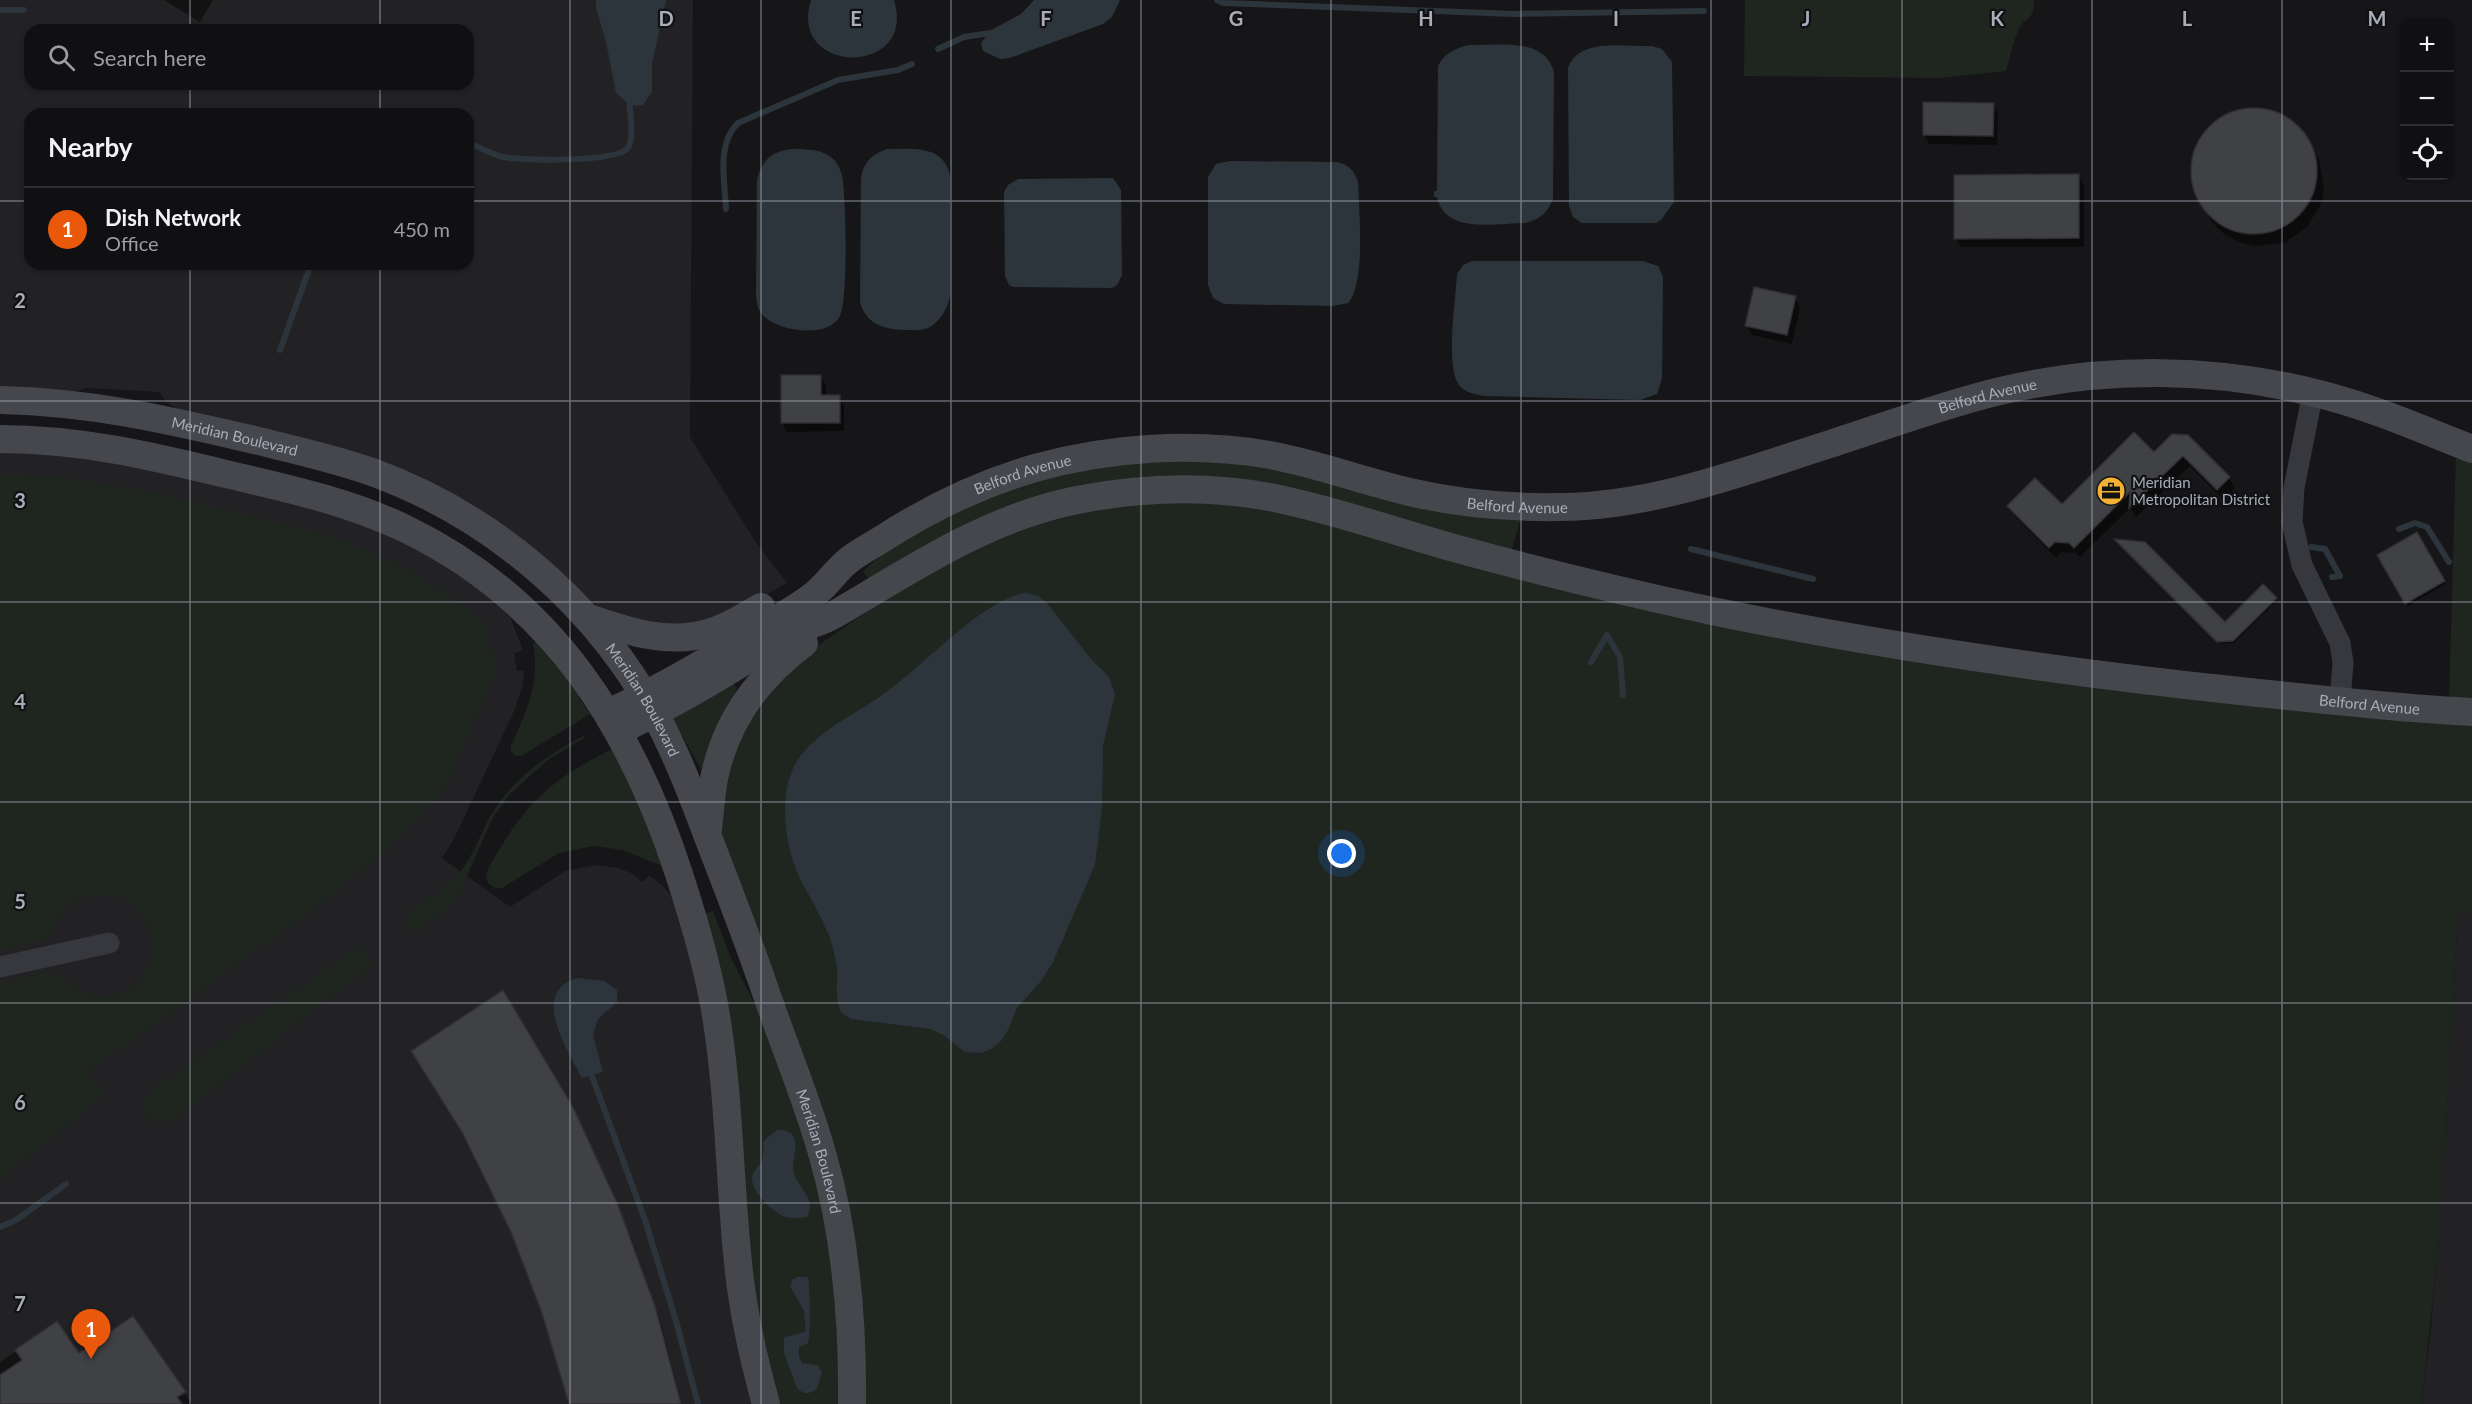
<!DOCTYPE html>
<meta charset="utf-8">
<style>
body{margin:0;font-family:Lato,sans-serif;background:#19191b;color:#f1f3f6}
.controls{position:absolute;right:18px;top:18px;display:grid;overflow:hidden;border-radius:12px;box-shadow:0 2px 4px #0004}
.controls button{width:54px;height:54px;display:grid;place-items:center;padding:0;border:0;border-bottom:2px solid #303032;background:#101012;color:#f1f3f6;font:30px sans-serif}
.you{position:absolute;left:1342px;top:854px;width:21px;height:21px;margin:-15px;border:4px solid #fff;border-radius:50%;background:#1a73e8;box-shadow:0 0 0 9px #1a73e833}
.badge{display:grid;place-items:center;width:39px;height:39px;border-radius:50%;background:#ea580c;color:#fff;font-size:20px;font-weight:700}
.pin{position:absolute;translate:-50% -50px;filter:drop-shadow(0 2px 3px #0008)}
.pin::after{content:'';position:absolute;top:32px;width:21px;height:18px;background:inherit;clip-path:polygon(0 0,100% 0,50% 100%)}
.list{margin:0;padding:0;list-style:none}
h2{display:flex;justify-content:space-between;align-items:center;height:78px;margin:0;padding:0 24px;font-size:26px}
h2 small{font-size:20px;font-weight:400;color:#9c9d9f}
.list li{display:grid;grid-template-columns:39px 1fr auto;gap:18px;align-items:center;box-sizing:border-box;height:84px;padding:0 24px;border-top:2px solid #303032}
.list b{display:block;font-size:22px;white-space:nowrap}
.list p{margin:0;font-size:20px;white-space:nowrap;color:#9c9d9f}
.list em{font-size:20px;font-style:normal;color:#9c9d9f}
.icon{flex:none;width:33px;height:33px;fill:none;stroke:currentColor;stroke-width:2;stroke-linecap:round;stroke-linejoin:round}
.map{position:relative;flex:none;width:2472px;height:1404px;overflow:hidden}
.search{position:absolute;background:#101012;box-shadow:0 2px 4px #0004;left:24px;top:24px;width:450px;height:66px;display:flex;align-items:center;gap:15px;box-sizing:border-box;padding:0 21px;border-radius:18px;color:#9c9d9f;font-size:22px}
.panel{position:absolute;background:#101012;box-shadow:0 2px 4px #0004;left:24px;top:108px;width:450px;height:162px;border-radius:18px}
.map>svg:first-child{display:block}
.built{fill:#222225;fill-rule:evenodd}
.green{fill:#1e261f}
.water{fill:#2c353c}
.shadow{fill:#0007}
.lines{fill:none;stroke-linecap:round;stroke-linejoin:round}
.stream{stroke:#2c353c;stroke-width:6}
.building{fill:#404145;stroke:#303034;stroke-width:1.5}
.street{stroke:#37383d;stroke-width:21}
.secondary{stroke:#45474d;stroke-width:28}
.grid{fill:none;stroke:#a8adb8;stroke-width:1.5;stroke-opacity:0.55}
.labels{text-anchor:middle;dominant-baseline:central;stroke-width:4.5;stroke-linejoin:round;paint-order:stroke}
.street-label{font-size:15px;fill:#a8adb8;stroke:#111113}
.poi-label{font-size:15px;fill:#a8adb8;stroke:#111113;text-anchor:start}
.grid-label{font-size:20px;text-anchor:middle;font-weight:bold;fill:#a8adb8;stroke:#111113;stroke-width:4.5;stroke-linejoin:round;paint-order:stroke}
</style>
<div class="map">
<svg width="2472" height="1404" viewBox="0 0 2472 1404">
<rect width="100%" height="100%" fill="#161618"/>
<g class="built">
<path d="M0,0h693l-3,437 67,107 30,39 -56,32 -62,14 -69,-20 -67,-59 -356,-141 -12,-8 -5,-9 -73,-4 -13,4 -74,-4zM30,30h438v54h-438zM30,114h438v150h-438z"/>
<path d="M0,451h28l98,12 225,56 76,34 63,44 20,20 13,33 -9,4 3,17h7l-2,16 -7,22 -61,130 -12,19 68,49 55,-36 32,-6 21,3 13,5 12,9 6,-7 14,11 11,13 30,113 51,392h-755z"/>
<path d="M2458,913h14v491h-51l10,-74 15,-204z"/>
</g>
<g class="green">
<path d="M1745,0h289c0,22 -8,15 -15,29 -6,12 -9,28 -13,42l-67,7 -195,-2z"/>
<path d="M2456,454l16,7v240l-23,-1z"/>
<path d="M1147,460l88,2 286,56 -10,34 -334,-73 -308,101 -6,-9 23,-20 67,-40 99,-36z"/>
<path d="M0,474c74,1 144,16 215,33 43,11 87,19 128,34 52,18 98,47 142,81 -1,21 15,36 8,57l-46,105 -10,14 -42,45 -83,67 -224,162 16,23 -104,85v-196c14,-3 41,-13 54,-11 6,2 9,6 14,11 12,10 31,15 47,11 58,-16 43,-105 -18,-100 -9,1 -19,3 -26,9 -13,9 -14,27 -26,36l-45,11z"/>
<path d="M1161,500l105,8 210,58 996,157v190h-14c-9,164 -16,328 -37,491h-1559l1,-52 -143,-525 15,-86 59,-79 103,-71 64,-38 93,-36z"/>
<path d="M536,641l15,13 39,60 -67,41 -8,1 -4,-5v-5c15,-34 30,-64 22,-102z"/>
<path d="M733,682l4,7 -36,80 -30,-52z"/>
<path d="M583,736l3,1 -37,22 -38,34 -19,26 -33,75 -11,13 -32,25 -10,-2 -3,-5v-7c18,-17 41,-27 57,-46 14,-17 20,-38 31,-57 21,-36 56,-60 92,-79z"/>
<path d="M613,749l5,2 44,115 -39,-16 -29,-4 -35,7 -57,35h-7l-7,-5 -2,-6 2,-8c35,-63 60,-89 125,-120z"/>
<path d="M713,911l17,45 29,56 52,144 23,110 6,138h-62l-16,-64 -59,-426z"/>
<path d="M359,946l3,2 10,14 -1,4 -198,154 -14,4c-16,-4 -21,-20 -10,-32z"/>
</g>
<g class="water">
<path d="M596,0h70l-14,64v28l-9,13 -12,1 -15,-13 -10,-51 -10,-34z"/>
<path d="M811,0h83c24,77 -107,76 -83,0z"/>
<path d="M1034,0h86l-8,17 -9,7 -93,34 -10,1 -17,-8 -2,-8 10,-13 30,-16z"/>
<path d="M1469,45c29,1 75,-9 85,27l-1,127c-6,14 -12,20 -28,24 -28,0 -80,12 -88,-26h-3v-6h3l1,-125c6,-13 18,-18 31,-21z"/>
<path d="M1652,46l10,3 10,13 2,140 -13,18 -5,3h-74l-9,-6 -4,-11 -1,-138c11,-31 57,-21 84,-22z"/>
<path d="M793,149c15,0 33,0 43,13 4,6 7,14 7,21 3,23 5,116 -3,133 -11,23 -64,16 -78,-2 -4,-4 -5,-11 -6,-17l1,-118c6,-20 15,-28 36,-30z"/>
<path d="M887,149c25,0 56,-5 63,26v122c-3,12 -10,25 -22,31 -7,3 -16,2 -24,2 -21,-1 -38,-6 -44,-28l1,-125c3,-15 11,-23 26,-28z"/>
<path d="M1230,161l107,1c12,3 17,8 21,20 1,27 8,102 -10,121l-15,3 -109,-2 -11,-6 -5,-13v-108l8,-13z"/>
<path d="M1113,178l8,12 1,85 -5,10 -5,3 -99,-1 -4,-2 -4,-9 -1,-84 4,-7 10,-6z"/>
<path d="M1472,261h171l15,5 5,11 -1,102 -5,15 -17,6 -156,-4c-9,-2 -19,-3 -25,-11 -14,-18 -3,-87 -2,-111l6,-9z"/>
<path d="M1026,593l12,3 9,7 44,56 18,18 6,17 -12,52 -1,62 -7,57 -42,97 -12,19 -24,27 -9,22 -7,11 -10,8 -10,4 -16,-1 -22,-17 -12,-6 -80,-10 -9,-6c-8,-13 -4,-30 -5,-45 -2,-13 -5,-27 -11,-39 -9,-23 -24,-42 -32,-65 -10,-30 -15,-74 3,-103 18,-28 51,-43 78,-61 15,-10 29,-22 43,-34 26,-22 74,-69 108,-73z"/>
<path d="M577,978l27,3 13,9v12l-19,17 -5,16 10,37 -21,6c-14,-28 -53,-85 -5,-100z"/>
<path d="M777,1130c31,-2 12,32 17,44 6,17 22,23 13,43 -8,1 -16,2 -24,-1 -12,-5 -33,-26 -31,-40 2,-6 8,-10 10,-16 5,-22 -6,-14 15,-30z"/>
<path d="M798,1277h10c2,5 3,60 0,66l-9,4v9l3,7 16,2 4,7 -5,17c-8,5 -13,6 -20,-1l-13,-35v-16l18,-4 4,-2 -2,-20 -14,-25 3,-7z"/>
</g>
<g class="shadow">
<path d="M164,0h49l-13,22z"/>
<path d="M1993,104l5,9 -1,32 -68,-1 -5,-9z"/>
<path d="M2249,109l17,1 16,5 22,19 15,25 5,29 -2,14 -15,25 -23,16 -29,3 -16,-4 -15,-8 -12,-12 -16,-27 -4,-17v-16l5,-16 9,-14 12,-12 15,-8z"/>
<path d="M2078,176l6,9v62h-123l-6,-9z"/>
<path d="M1795,298l5,9 -8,37 -40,-9 -5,-9z"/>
<path d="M820,376l6,9v12h13l5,9v25l-57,1 -5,-9z"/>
<path d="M2188,436l41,42 6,10 -11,12 -34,-34 -54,51 -6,-9 -50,49 -4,-4 -15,-1 -5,6 -41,-42 -6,-10h53z"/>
<path d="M2417,534l28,50 -37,22 -29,-51z"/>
<path d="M2117,541l108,83 51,-25 1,2 -43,42 -15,1z"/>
<path d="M589,1142l43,98 27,76 23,88h-112z"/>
<path d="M133,1318l59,86h-192v-42l57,-39 22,32z"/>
</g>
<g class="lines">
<g class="stream">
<path d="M1217,0l6,3 291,11 190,-3"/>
<path d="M0,10h24"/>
<path d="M938,49l26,-12 33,-5"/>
<path d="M468,143c12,4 22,11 35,14 19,4 111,5 124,-8 8,-8 3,-39 2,-50"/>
<path d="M726,209c-1,-27 -10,-65 12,-86l100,-43 60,-10 14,-6"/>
<path d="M280,350l31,-86"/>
<path d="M2399,529l16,-6 12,4 22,35"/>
<path d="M2311,547l14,2 15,27 -8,1"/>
<path d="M1691,549l122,30"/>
<path d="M1591,662l16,-27 13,22 3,38"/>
<path d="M589,1068l56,152 31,101 22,83"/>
<path d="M0,1227l16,-7 50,-36"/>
</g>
</g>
<g class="building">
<path d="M1923,102l71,1 -1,33 -70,-1z"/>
<circle cx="2254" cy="171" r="63"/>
<path d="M2079,174v64l-125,1v-64z"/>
<path d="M1754,287l42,9 -9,39 -42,-9z"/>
<path d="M781,375h40v20h19v28h-59z"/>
<path d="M2134,432l20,20 18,-18 16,1 42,42 -13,13 -34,-34 -54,52 1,-16 -56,56 -5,-5 -14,-1 -6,6 -42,-42 28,-28 27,26z"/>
<path d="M2417,532l28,49 -40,23 -28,-49z"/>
<path d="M2114,539l31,3 80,80 38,-38 14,14 -44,43 -16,1z"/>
<path d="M503,990l70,117 45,98 37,101 26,98h-112l-27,-91 -31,-81 -49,-100 -51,-81z"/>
<path d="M133,1316l53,76 -9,5 5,7h-182v-29l22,-15 -7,-10 42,-29 22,32z"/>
</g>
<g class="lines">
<g class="street">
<path d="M2313,392l-19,96 -2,34 10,43 38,78 3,20 -3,38"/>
<path d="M0,967l109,-24"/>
</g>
<g class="secondary">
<path id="s1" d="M0,400c90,2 164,19 250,39 41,10 83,19 122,33 105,38 198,111 260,204 34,50 55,105 76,161 19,49 38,98 55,147 19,57 43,112 59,169 24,82 31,166 30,251"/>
<path d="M0,439c81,0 152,17 230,36 60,14 120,27 176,54 146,71 224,195 273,345 14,43 27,86 35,130 16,89 15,179 25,268 5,45 15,89 27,132"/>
<path d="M589,618c38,13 81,28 122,14 18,-5 34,-16 50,-25"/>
<path id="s2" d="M608,713c51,-23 100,-52 147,-81 20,-12 41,-23 59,-37 13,-10 22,-25 35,-35 10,-8 22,-14 33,-21 48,-31 98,-55 153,-71 75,-21 158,-26 235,-13 49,9 95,27 144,38 48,11 97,15 147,14 93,-1 181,-35 269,-63 56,-18 112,-39 170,-53 106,-25 217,-24 323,4 51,13 100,35 149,54"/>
<path id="s3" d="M619,731c38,-19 75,-39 111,-61 22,-13 44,-28 67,-39 11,-6 24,-9 35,-15 79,-46 154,-98 245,-116 67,-13 135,-15 202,-1 67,14 131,38 197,55 78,21 157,40 236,57 174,36 351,61 528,80 77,8 154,17 232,21"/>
<path d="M708,829c2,-18 3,-37 7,-55 12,-55 45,-98 89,-131"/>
</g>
</g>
<path class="grid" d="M190,0v30M380,0v30M570,0v1404M761,0v1404M951,0v1404M1141,0v1404M1331,0v1404M1521,0v1404M1711,0v1404M1902,0v1404M2092,0v1404M2282,0v1404M190,84v30M380,84v30M0,201h30M468,201h2004M190,264v1140M380,264v1140M0,401h2472M0,602h2472M0,802h2472M0,1003h2472M0,1203h2472"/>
<defs>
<g id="office-disc" transform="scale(1.5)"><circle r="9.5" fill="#f2b134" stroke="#111113"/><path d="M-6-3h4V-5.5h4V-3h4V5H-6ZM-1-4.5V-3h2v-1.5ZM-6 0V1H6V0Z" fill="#111"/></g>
</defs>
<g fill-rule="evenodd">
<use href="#office-disc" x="2111" y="491"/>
</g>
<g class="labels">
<g class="street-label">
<text stroke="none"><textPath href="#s2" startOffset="1472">Belford Avenue</textPath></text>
<text stroke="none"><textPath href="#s1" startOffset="238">Meridian Boulevard</textPath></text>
<text stroke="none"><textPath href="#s2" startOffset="482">Belford Avenue</textPath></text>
<text stroke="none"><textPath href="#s2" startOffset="986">Belford Avenue</textPath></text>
<text stroke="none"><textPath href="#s1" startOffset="742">Meridian Boulevard</textPath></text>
<text stroke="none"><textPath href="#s3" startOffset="1830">Belford Avenue</textPath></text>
<text stroke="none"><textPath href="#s1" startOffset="1228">Meridian Boulevard</textPath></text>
</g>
<g class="poi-label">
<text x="2132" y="482">Meridian<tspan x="2132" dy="17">Metropolitan District</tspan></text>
</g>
</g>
<g class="grid-label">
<text x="666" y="26">D</text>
<text x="856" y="26">E</text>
<text x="1046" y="26">F</text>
<text x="1236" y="26">G</text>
<text x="1426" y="26">H</text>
<text x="1616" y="26">I</text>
<text x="1806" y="26">J</text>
<text x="1997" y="26">K</text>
<text x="2187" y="26">L</text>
<text x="2377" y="26">M</text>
<text x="20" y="308">2</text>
<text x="20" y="508">3</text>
<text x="20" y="709">4</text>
<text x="20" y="909">5</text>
<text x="20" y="1110">6</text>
<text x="20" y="1311">7</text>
</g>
</svg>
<div class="controls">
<button>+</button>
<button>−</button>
<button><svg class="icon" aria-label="locate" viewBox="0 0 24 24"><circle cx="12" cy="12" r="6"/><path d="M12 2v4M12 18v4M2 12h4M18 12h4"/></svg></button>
</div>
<div class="you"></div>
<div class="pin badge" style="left:91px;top:1359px">1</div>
<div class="search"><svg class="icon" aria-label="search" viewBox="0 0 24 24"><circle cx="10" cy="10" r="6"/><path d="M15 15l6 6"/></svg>Search here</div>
<section class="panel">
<h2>Nearby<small></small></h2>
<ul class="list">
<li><span class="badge">1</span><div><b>Dish Network</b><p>Office</p></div><em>450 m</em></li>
</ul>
</section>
</div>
